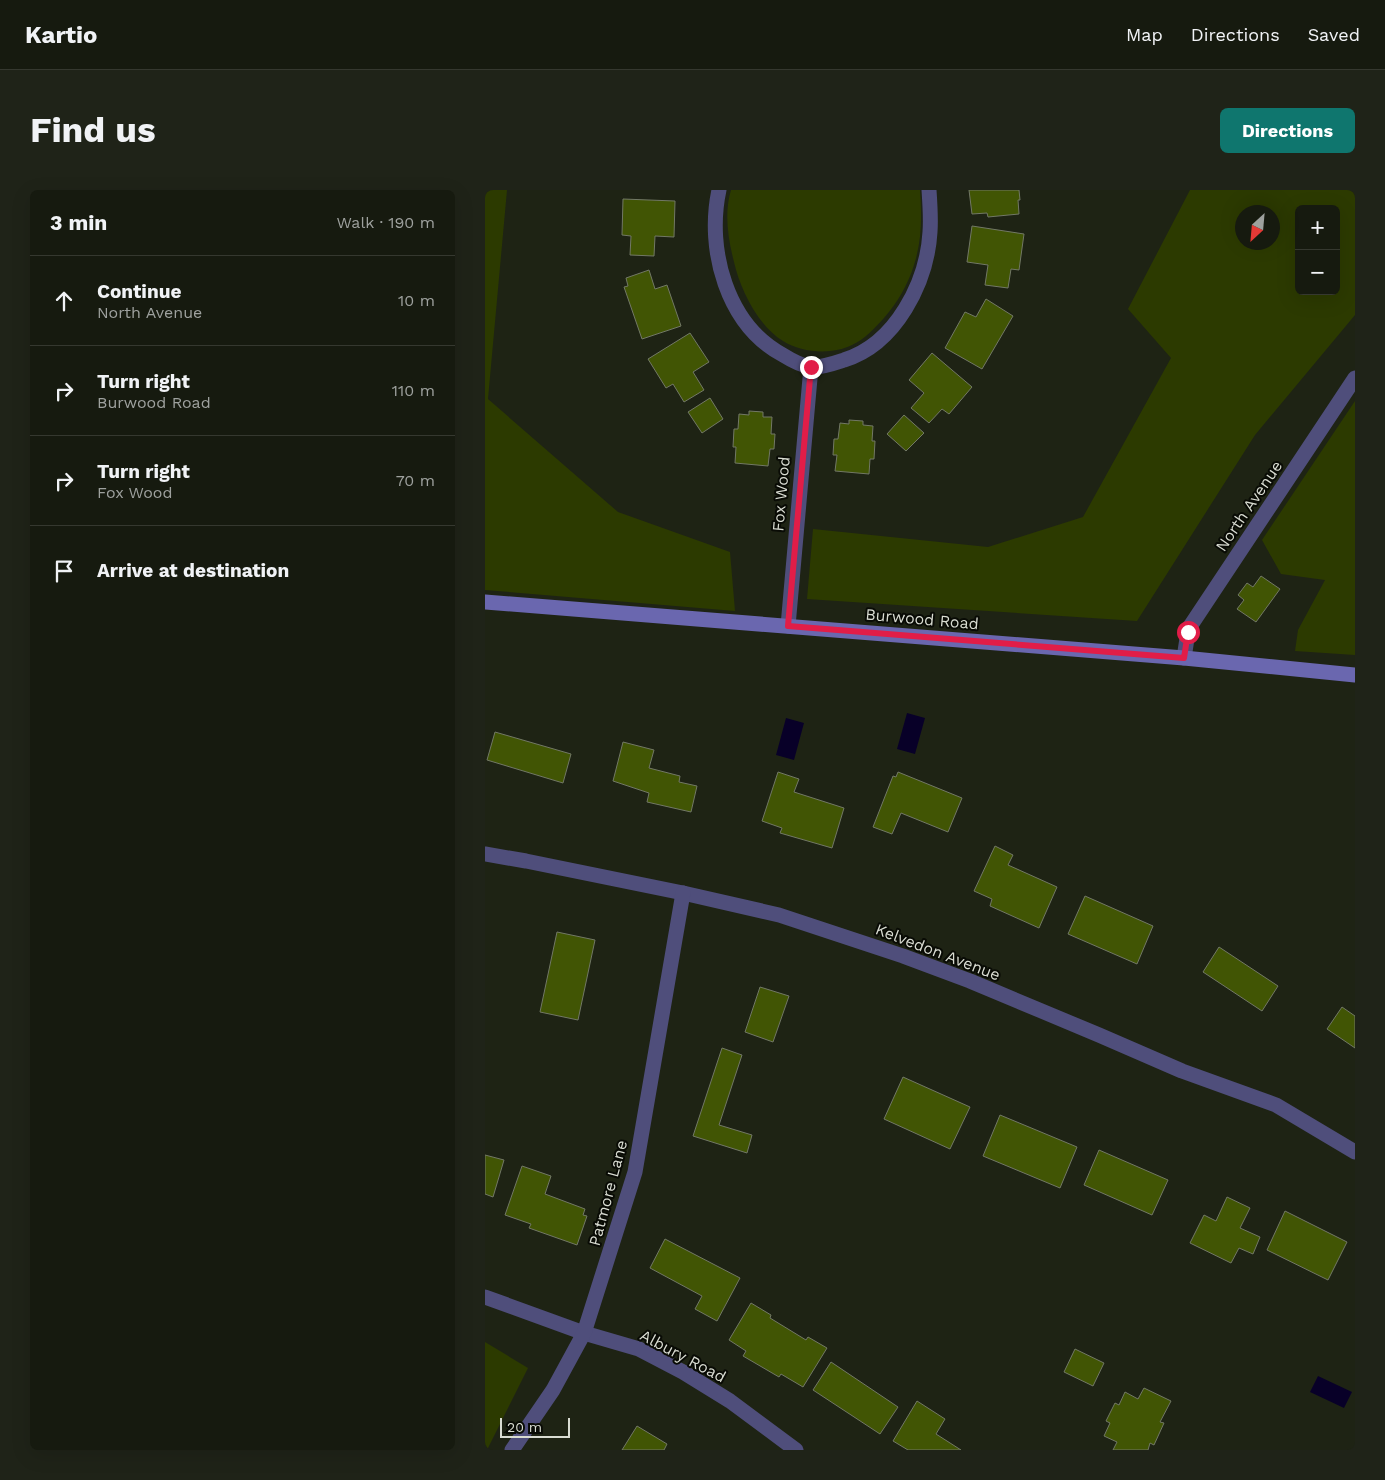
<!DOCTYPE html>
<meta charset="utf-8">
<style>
body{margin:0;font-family:"Work Sans",sans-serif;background:#1f2318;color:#f1f3f6}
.controls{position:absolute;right:15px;top:15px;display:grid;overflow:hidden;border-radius:8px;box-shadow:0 5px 20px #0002}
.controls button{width:45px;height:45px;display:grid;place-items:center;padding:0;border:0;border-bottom:1px solid #35382f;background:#161a0f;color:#f1f3f6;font:25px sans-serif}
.compass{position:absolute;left:750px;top:15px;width:45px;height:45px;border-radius:50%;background:#161a0f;box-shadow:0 5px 20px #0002;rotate:206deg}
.scale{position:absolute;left:15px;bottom:12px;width:70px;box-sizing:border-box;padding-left:5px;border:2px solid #d9dcd2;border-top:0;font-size:14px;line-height:18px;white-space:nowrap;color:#d9dcd2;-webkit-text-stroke:4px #090b05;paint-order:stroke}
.stop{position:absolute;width:15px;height:15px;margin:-11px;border:4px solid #e11d48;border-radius:50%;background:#fff}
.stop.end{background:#e11d48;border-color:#fff;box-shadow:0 1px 5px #0008}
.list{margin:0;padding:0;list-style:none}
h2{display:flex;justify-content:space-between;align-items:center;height:65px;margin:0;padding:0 20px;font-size:21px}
h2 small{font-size:16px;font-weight:400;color:#9ea19e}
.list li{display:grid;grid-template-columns:32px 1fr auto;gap:15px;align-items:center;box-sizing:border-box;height:90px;padding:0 20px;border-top:1px solid #35382f}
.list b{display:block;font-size:19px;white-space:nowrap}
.list p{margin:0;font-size:16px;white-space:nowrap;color:#9ea19e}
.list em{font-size:16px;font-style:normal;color:#9ea19e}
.icon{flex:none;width:28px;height:28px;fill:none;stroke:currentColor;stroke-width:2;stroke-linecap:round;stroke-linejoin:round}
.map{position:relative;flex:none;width:870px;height:1260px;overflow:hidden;border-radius:8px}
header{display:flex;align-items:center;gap:30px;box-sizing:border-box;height:70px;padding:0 25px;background:#161a0f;border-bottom:1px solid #35382f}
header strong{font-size:24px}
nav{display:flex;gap:28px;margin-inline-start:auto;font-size:18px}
.intro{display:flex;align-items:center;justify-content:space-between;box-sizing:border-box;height:120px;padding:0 30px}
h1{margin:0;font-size:35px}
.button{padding:12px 22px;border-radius:8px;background:#0f766e;color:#fff;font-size:18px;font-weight:700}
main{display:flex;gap:30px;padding:0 30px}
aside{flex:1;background:#161a0f;border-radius:8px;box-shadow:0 5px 20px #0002}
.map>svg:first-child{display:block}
.green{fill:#2c3a00;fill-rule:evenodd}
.water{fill:#080028}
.building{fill:#415504;stroke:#727866}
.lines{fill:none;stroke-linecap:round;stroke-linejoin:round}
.street{stroke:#4f4e7b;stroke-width:15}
.secondary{stroke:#6a67af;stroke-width:15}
.route{stroke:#e11d48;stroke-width:6}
.labels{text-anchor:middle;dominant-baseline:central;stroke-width:4;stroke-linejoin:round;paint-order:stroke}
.street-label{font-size:16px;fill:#d9dcd2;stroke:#090b05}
</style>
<header>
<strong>Kartio</strong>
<nav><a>Map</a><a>Directions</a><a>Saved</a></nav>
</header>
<div class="intro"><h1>Find us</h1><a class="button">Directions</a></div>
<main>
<aside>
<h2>3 min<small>Walk · 190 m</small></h2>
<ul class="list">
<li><svg class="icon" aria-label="ahead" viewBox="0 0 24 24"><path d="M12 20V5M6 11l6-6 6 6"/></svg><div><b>Continue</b><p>North Avenue</p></div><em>10 m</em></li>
<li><svg class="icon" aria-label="right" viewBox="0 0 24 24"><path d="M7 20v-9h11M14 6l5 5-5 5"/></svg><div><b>Turn right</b><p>Burwood Road</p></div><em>110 m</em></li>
<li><svg class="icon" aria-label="right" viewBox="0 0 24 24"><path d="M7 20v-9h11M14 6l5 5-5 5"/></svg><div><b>Turn right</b><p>Fox Wood</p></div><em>70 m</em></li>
<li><svg class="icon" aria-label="arrive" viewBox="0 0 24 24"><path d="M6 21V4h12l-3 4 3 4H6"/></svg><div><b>Arrive at destination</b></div></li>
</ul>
</aside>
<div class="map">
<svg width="870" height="1260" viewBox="0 0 870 1260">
<rect width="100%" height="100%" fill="#1e2314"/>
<g class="green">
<path d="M0,0h22l-19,209 130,113 112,40 5,59 -250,-21z"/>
<path d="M246,0h189c2,26 2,50 -6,75 -6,20 -17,38 -30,53 -9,10 -19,21 -32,27 -20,10 -50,8 -69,-4 -25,-15 -43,-52 -49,-79 -6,-23 -10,-49 -3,-72z"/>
<path d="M705,0h165v125l-100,120 -118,186 -330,-22 6,-70 175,18 95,-30 88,-159 -43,-49zM814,19h37v82h-37zM788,22v30h-30v-30z"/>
<path d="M870,211v254l-60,-4 3,-21 27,-50 -44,-6 -19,-34z"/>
<path d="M0,1152l43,26 -41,82h-2z"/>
</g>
<g class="water">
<path d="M422,523l18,5 -10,36 -18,-5z"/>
<path d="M301,528l18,5 -10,37 -18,-5z"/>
<path d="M833,1186l34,16 -8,16 -34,-16z"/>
</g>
<g class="building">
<path d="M484,0h50l1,10h-2l1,14 -31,3 -1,-4 -15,1z"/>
<path d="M138,9l52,2 -1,36 -19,-1 -1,20 -24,-1 1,-19 -9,-1z"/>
<path d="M487,36l52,8 -5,36 -8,-1 -3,19 -23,-3 3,-20 -21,-3z"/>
<path d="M164,80l6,19 12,-4 14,41 -39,13 -18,-52 4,-1 -2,-8z"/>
<path d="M501,109l27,17 -31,53 -37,-21 20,-36 11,5z"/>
<path d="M205,143l19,29 -16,10 11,18 -20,12 -11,-18 -7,4 -18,-29z"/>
<path d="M447,163l40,34 -23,27 -7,-5 -13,14 -18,-15 13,-15 -15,-13z"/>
<path d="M225,208l13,21 -21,14 -14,-21z"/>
<path d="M264,221l14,1v5h9l-1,17h4l-1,15h-4l-2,17 -33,-3 1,-16h-3l1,-18h4l1,-15 10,1z"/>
<path d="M419,225l20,18 -18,18 -19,-17z"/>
<path d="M364,230l14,1v4l10,1 -1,15h3l-1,18h-4l-1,15 -34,-3 2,-16h-4l1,-16h4l2,-16 9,1z"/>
<path d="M776,386l19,13 -24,33 -19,-13 7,-9 -6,-5 9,-12 6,4z"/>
<path d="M10,542l76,22 -8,29 -76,-23z"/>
<path d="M138,552l31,8 -5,18 31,8 -1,6 18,4 -6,26 -44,-10 2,-9 -36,-12z"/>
<path d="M293,582l21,7 -5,13 50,16 -12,40 -52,-15 2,-5 -20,-7z"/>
<path d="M413,582l64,26 -14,34 -47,-19 -9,21 -19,-7 20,-51 3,1z"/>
<path d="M510,656l18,9 -5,10 49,22 -18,41 -49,-22 2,-7 -18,-8z"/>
<path d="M600,706l68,30 -16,38 -69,-30z"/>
<path d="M72,742l38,8 -17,80 -38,-8z"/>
<path d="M734,757l59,39 -16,25 -59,-39z"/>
<path d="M275,797l29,9 -16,46 -28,-10z"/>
<path d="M857,817l13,9v32l-28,-19z"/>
<path d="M237,858l20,7 -23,70 33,10 -5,18 -54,-17z"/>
<path d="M418,887l67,30 -20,42 -66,-30z"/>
<path d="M515,925l77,32 -17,41 -77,-32z"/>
<path d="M614,960l69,30 -16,35 -68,-30z"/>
<path d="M0,965l19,5 -11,37 -8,-3z"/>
<path d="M37,976l29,10 -6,18 40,15 -2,6 4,1 -10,29 -48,-17 2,-4 -26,-9z"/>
<path d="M742,1007l23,11 -10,20 20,9 -7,17 -14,-6 -8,15 -41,-20 14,-28 12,6z"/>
<path d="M800,1021l62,31 -19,38 -61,-30z"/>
<path d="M180,1049l75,39 -23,43 -22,-12 7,-13 -52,-28z"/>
<path d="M266,1113l20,12 -1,3 36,22 2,-3 19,11 -24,39 -22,-13 -2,3 -36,-21 3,-5 -17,-11z"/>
<path d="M590,1159l29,14 -11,23 -29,-14z"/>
<path d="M346,1172l67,45 -18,27 -67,-44z"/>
<path d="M659,1198l27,13 -11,21 4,1 -10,22 -4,-2 -2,7h-35l4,-8 -13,-6 6,-13 -4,-2 9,-18 4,2 6,-13 13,7z"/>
<path d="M432,1211l28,18 -9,15 25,16h-53l-15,-9z"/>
<path d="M152,1236l30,18 -3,6h-42z"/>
</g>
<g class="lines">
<g class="street">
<path d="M234,0c-13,60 8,135 64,165 8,5 19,11 28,12 10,1 24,-4 33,-7 52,-16 83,-78 86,-128 1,-14 0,-28 -1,-42"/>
<path d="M303,436l23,-259"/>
<path d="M699,468l4,-26 3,-7 164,-247"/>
<path d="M0,664l41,7 157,32 96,22 124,41 67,25 129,54 83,36 94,34 79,47"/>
<path d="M0,1107l99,36 55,16 44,23 47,29 66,49"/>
<path d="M27,1260l41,-60 31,-57 51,-161 48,-279"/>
</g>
<path class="secondary" d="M0,412l699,56 171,17"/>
</g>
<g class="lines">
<path class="route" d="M326,177l-23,259 396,32 4,-26"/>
</g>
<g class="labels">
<g class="street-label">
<text transform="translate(296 304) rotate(-85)">Fox Wood</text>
<text transform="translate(764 316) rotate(-56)">North Avenue</text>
<text transform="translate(437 429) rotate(5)">Burwood Road</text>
<text transform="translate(453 762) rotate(21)">Kelvedon Avenue</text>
<text transform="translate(123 1003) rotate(-75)">Patmore Lane</text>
<text transform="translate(198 1166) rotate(28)">Albury Road</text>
</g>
</g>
</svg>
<div class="controls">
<button>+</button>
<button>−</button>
</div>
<svg class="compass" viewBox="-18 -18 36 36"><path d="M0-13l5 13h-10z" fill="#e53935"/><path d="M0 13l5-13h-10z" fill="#9ea19e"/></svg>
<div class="scale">20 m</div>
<div class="stop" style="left:703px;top:442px"></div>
<div class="stop end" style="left:326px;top:177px"></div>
</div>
</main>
